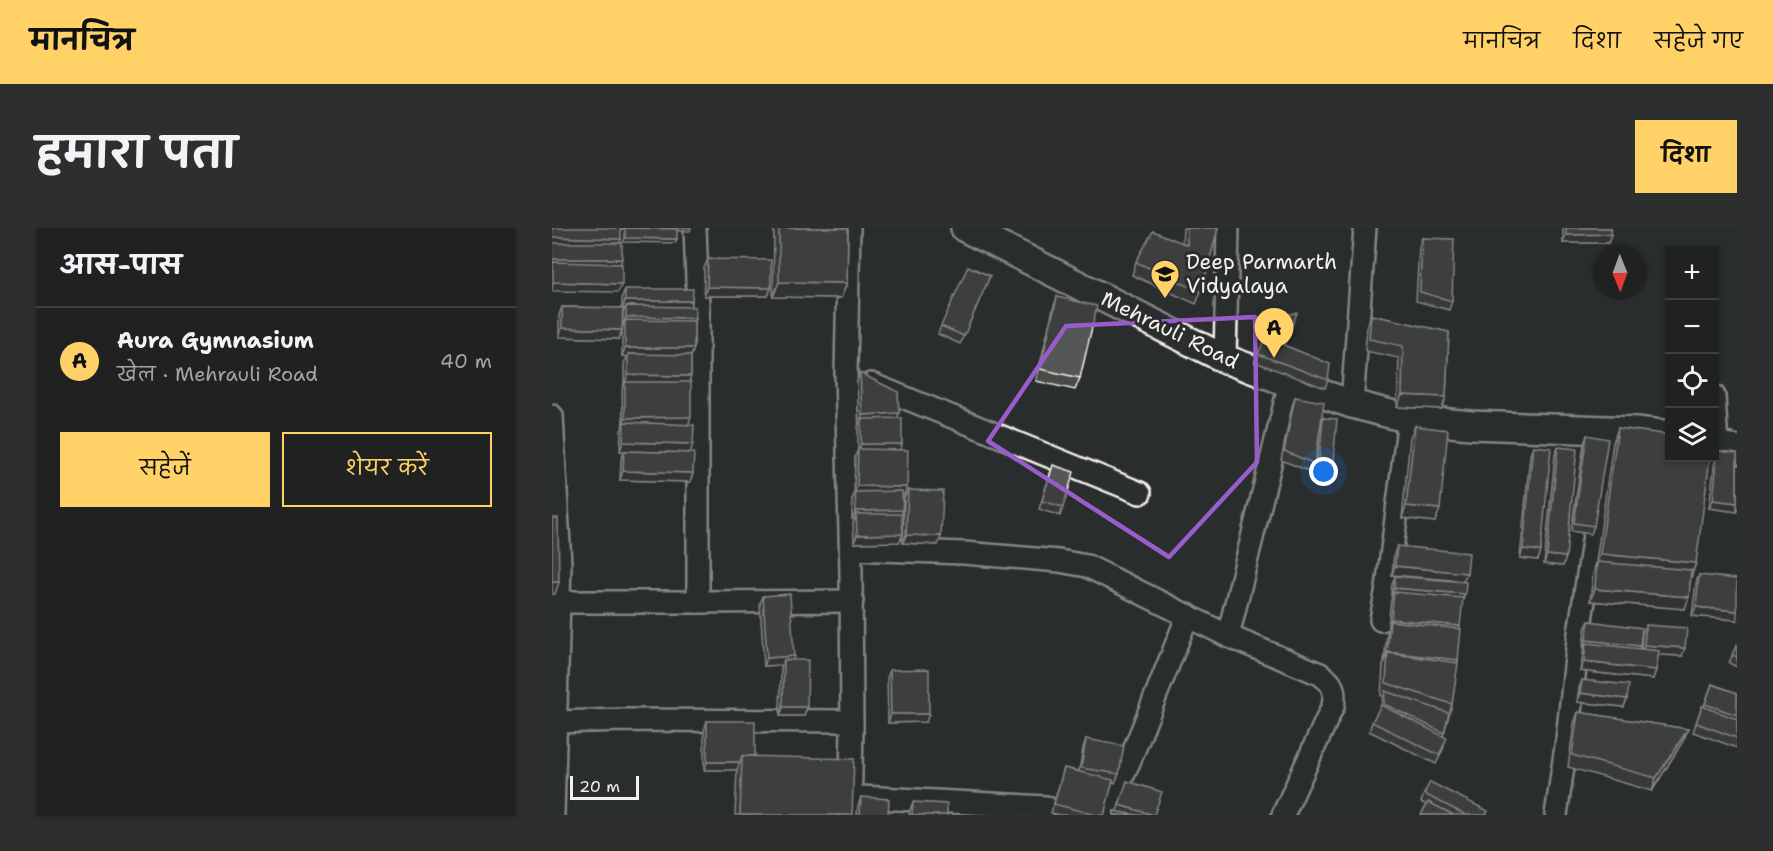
<!DOCTYPE html>
<html lang="hi">
<meta charset="utf-8">
<style>
body{margin:0;font-family:"Shantell Sans","Playpen Sans Deva",sans-serif;background:#2d2f2f;color:#f1f3f6}
.controls{position:absolute;right:18px;top:18px;display:grid;overflow:hidden;border-radius:0px;box-shadow:0 2px 4px #0004}
.controls button{width:54px;height:54px;display:grid;place-items:center;padding:0;border:0;border-bottom:2px solid #3d3f40;background:#202222;color:#f1f3f6;font:30px sans-serif}
.compass{position:absolute;left:1041px;top:18px;width:54px;height:54px;border-radius:50%;background:#202222;box-shadow:0 2px 4px #0004;rotate:179deg}
.scale{position:absolute;left:18px;bottom:15px;width:69px;box-sizing:border-box;padding-left:6px;border:3px solid #f4f1e8;border-top:0;font-size:16px;line-height:21px;white-space:nowrap;color:#f4f1e8;-webkit-text-stroke:4px #2a2d2e;paint-order:stroke}
.you{position:absolute;left:772px;top:244px;width:21px;height:21px;margin:-15px;border:4px solid #fff;border-radius:50%;background:#1a73e8;box-shadow:0 0 0 9px #1a73e833}
.badge{display:grid;place-items:center;width:39px;height:39px;border-radius:50%;background:#ffd166;color:#111;font-size:20px;font-weight:700}
.pin{position:absolute;translate:-50% -50px;filter:drop-shadow(0 2px 3px #0008)}
.pin::after{content:'';position:absolute;top:32px;width:21px;height:18px;background:inherit;clip-path:polygon(0 0,100% 0,50% 100%)}
.list{margin:0;padding:0;list-style:none}
h2{display:flex;justify-content:space-between;align-items:center;height:78px;margin:0;padding:0 24px;font-size:26px}
h2 small{font-size:20px;font-weight:400;color:#a2a4a5}
.list li{display:grid;grid-template-columns:39px 1fr auto;gap:18px;align-items:center;box-sizing:border-box;height:108px;padding:0 24px;border-top:2px solid #3d3f40}
.list b{display:block;font-size:22px;white-space:nowrap}
.list p{margin:0;font-size:20px;white-space:nowrap;color:#a2a4a5}
.list em{font-size:20px;font-style:normal;color:#a2a4a5}
.actions{display:flex;gap:12px;padding:18px 24px}
.actions a{flex:1;padding:14px 0;border:2px solid #ffd166;border-radius:0px;text-align:center;font-size:21px;color:#ffd166}
.actions .main{background:#ffd166;color:#111}
.icon{flex:none;width:33px;height:33px;fill:none;stroke:currentColor;stroke-width:2;stroke-linecap:round;stroke-linejoin:round}
.map{position:relative;flex:none;width:1185px;height:587px;overflow:hidden;border-radius:0px}
header{display:flex;align-items:center;gap:36px;box-sizing:border-box;height:84px;padding:0 30px;background:#ffd166;color:#111}
header strong{font-size:28px}
nav{display:flex;gap:33px;margin-inline-start:auto;font-size:21px}
.intro{display:flex;align-items:center;justify-content:space-between;box-sizing:border-box;height:144px;padding:0 36px}
h1{margin:0;font-size:42px}
.button{padding:15px 27px;border-radius:0px;background:#ffd166;color:#111;font-size:21px;font-weight:700}
main{display:flex;gap:36px;padding:0 36px}
aside{flex:1;background:#202222;border-radius:0px;box-shadow:0 2px 4px #0004}
.map>svg:first-child{display:block}
.lines{fill:none;stroke-linecap:round;stroke-linejoin:round}
.minor-casing{stroke:#f4f1e8;stroke-width:26}
.tertiary-casing{stroke:#f4f1e8;stroke-width:32}
.minor{stroke:#2a2d2e;stroke-width:21}
.tertiary{stroke:#2a2d2e;stroke-width:27}
.wall{fill:#494b4a;stroke:#f4f1e8;stroke-width:1.5}
.shaded-wall{fill:#3c3d3c;stroke:#f4f1e8;stroke-width:1.5}
.building{fill:#555756;stroke:#f4f1e8;stroke-width:1.5}
.marked{fill:none;stroke:#995dc9;stroke-width:4.5;stroke-linejoin:round}
.labels{text-anchor:middle;dominant-baseline:central;stroke-width:6;stroke-linejoin:round;paint-order:stroke}
.poi-label{font-size:21px;fill:#f4f1e8;stroke:#2a2d2e;text-anchor:start}
.street-label{font-size:21px;fill:#f4f1e8;stroke:#2a2d2e}
</style>
<header>
<strong>मानचित्र</strong>
<nav><a>मानचित्र</a><a>दिशा</a><a>सहेजे गए</a></nav>
</header>
<div class="intro"><h1>हमारा पता</h1><a class="button">दिशा</a></div>
<main>
<aside>
<h2>आस-पास<small></small></h2>
<ul class="list">
<li><span class="badge">A</span><div><b>Aura Gymnasium</b><p>खेल · Mehrauli Road</p></div><em>40 m</em></li>
</ul>
<div class="actions"><a class="main">सहेजें</a><a>शेयर करें</a></div>
</aside>
<div class="map">
<svg width="1185" height="587" viewBox="0 0 1185 587">
<rect width="100%" height="100%" fill="#2a2d2e"/>
<filter id="ink" filterUnits="userSpaceOnUse"><feTurbulence type="fractalNoise" baseFrequency=".0167" numOctaves="2"/><feDisplacementMap in="SourceGraphic" scale="12" xChannelSelector="R" yChannelSelector="G"/><feConvolveMatrix kernelMatrix="1 2 1 2 8 2 1 2 1" color-interpolation-filters="sRGB"/></filter>
<g filter="url(#ink)">
<g class="lines">
<g class="minor-casing">
<g id="minor">
<path d="M297,0l-3,145 5,199 1,159 -2,84"/>
<path d="M673,131l3,-131"/>
<path d="M319,156l269,109"/>
<path d="M1162,168l3,49"/>
<path d="M800,176l13,-176"/>
<path d="M0,188l8,148 -7,251"/>
<path d="M299,321l113,4 95,8 28,5 141,70 92,38c13,9 16,16 13,32l-50,109"/>
<path d="M0,374h146v-296l-3,-78"/>
<path d="M146,374l154,-1"/>
<path d="M829,392l6,-32 22,-169"/>
<path d="M676,408l62,-253"/>
<path d="M3,494l69,-2 228,1"/>
<path d="M309,569l185,10"/>
<path d="M553,587l25,-55 58,-145"/>
<path d="M1004,587l11,-76 11,-99 32,-210"/>
</g>
</g>
<g class="tertiary-casing">
<g id="tertiary">
<path d="M413,0l260,131 65,24 62,21 57,15 62,6 165,6 34,4"/>
<path d="M1162,216l23,6"/>
</g>
</g>
<use href="#minor" class="minor"/>
<use href="#tertiary" class="tertiary"/>
</g>
<g class="wall">
<path d="M222,0h74l-1,55 -6,15 -68,-1z"/>
<path d="M631,0h35l-17,64 -5,12 -64,-29 4,-13 46,-19z"/>
<path d="M1011,0h48v6l-3,9h-45z"/>
<path d="M870,10l30,63 -3,9 -33,-9 3,-54z"/>
<path d="M156,31l63,29 -3,8h-64v-28z"/>
<path d="M438,48l-30,68 -22,-10 3,-8z"/>
<path d="M73,61l67,12 -2,6 5,11 -1,3v27l-3,7v21l-2,6v43l1,28 -70,-2 1,-20 2,-5 -1,-35 2,-8v-20l3,-6 -5,-1v-27l1,-3h-1l1,-12 1,-4 -1,-1 -1,21 -3,9 -60,-2v-22l3,-8 60,1v-11z"/>
<path d="M505,69l23,81 -5,12 -39,-9 17,-72z"/>
<path d="M819,87l78,17 -3,65 -4,12 -45,-2 2,-49 -34,-7 2,-24z"/>
<path d="M732,117l44,35 -3,8 -70,-26 3,-8z"/>
<path d="M308,145l38,45 4,26 -1,5 3,46h-1l-4,47 -45,1 -1,-20 2,-4h-3v-19l2,-6 1,-37 3,-8v-22l1,-3 -2,-43z"/>
<path d="M743,169l25,28 3,-7 9,55 -3,9 -14,-2 5,-51 -5,35 -4,8 -30,-12 11,-54z"/>
<path d="M863,198l20,96 -33,-4 8,-80z"/>
<path d="M1066,200l78,135 -5,15 -6,31 -95,-8 3,-27 2,-5 18,-126z"/>
<path d="M1035,207l7,91 -3,8 -20,-3 13,-87z"/>
<path d="M981,218l8,105 -3,9 -18,-2 10,-103z"/>
<path d="M1006,219l8,110 -3,9 -19,-2 11,-109z"/>
<path d="M72,223l69,22 -3,9 -70,-2 1,-20z"/>
<path d="M1166,223l19,2v59l-28,-4 6,-48z"/>
<path d="M498,246l13,33 -3,9 -21,-7z"/>
<path d="M356,262l33,46 -3,9 -35,-2 1,-45z"/>
<path d="M845,318l70,27 -4,8 -71,-6 2,-21z"/>
<path d="M1147,347l38,45 -45,-4 4,-33z"/>
<path d="M843,348l67,26 -3,27 -1,31 -6,44 -9,33 1,10 -8,17 -67,-33 3,-9 9,-16 2,-10h-2l2,-31 2,-4h-1l7,-61 1,-3 -1,-1 1,-11z"/>
<path d="M211,368l31,60 -2,4 15,47 -3,9h-24l1,-48 1,-3 -18,1 -4,-62z"/>
<path d="M1037,393l51,25 -1,3h2l1,-15 4,-9 36,31 -24,-1 -2,15 -3,9 -73,-8 4,-23h-1l2,-19z"/>
<path d="M1185,416v23l-8,-4z"/>
<path d="M338,442l36,52 -38,1 -1,-45z"/>
<path d="M1030,452l45,19 -3,8 -47,-5 2,-14z"/>
<path d="M1160,456l25,9v55l-44,-16 9,-26h2z"/>
<path d="M1026,484l110,17 -5,12 -31,50 -84,-24 6,-43z"/>
<path d="M155,493l48,35 97,59h-117l2,-45h-33v-40z"/>
<path d="M534,511l33,35 -4,9 -3,-1 -8,33h-44l-9,-2 13,-45 15,3 4,-23z"/>
<path d="M575,553l27,34h-41l1,-4h3z"/>
<path d="M872,566l62,21h-65l5,-10 -5,-3z"/>
<path d="M309,569l27,18h-31l1,-9z"/>
<path d="M361,574l34,13h-38l1,-5z"/>
</g>
<g class="shaded-wall">
<path d="M71,0h68l-1,3 -68,-2z"/>
<path d="M1059,6l-3,9h-45l3,-8z"/>
<path d="M0,9l69,2 -3,9 -66,-2z"/>
<path d="M73,10l52,1 -2,4 -52,-1z"/>
<path d="M0,31h70l-3,9 -66,-6 -1,4z"/>
<path d="M1,54l69,2 -4,8 -66,-1z"/>
<path d="M227,54l68,1 -6,15 -68,-1z"/>
<path d="M155,59l64,1 -3,8h-64z"/>
<path d="M73,73h67l-3,9 -63,-4 -2,4 -2,-1z"/>
<path d="M74,89l69,1 -3,8 -67,-6 -2,6h-1z"/>
<path d="M10,100l60,2 -3,9 -60,-2z"/>
<path d="M73,120h69l-3,9 -63,-3 -1,3 -5,-1z"/>
<path d="M76,147l63,1 -3,9 -64,-1z"/>
<path d="M850,167l44,2 -4,12 -45,-2z"/>
<path d="M347,185l-3,9 -35,-3 1,-4z"/>
<path d="M139,189l-3,9 -64,-4 -2,4 3,-8z"/>
<path d="M71,214l70,2 -3,9 -70,-2z"/>
<path d="M309,216h41l-3,9h-41z"/>
<path d="M71,243l70,2 -3,9 -70,-2z"/>
<path d="M766,244l14,1 -3,9 -14,-2z"/>
<path d="M305,258l50,1 -3,8 -49,-1v-2l-1,2z"/>
<path d="M1161,272l24,3v9l-28,-4z"/>
<path d="M854,278l34,3 -5,13 -33,-4z"/>
<path d="M351,282l-3,8 -44,-4 -1,5h-3l4,-8z"/>
<path d="M351,306l-4,8 -45,1 3,-8z"/>
<path d="M354,307l35,1 -3,9 -35,-2z"/>
<path d="M971,321l18,2 -3,9 -18,-2z"/>
<path d="M1048,326l96,9 -6,15 -93,-16 -3,7z"/>
<path d="M995,327l19,2 -3,9 -19,-2z"/>
<path d="M843,338l72,7 -4,8 -71,-6z"/>
<path d="M0,354h7l-4,12h-3z"/>
<path d="M842,360l71,6 -3,8 -68,-10 -3,4z"/>
<path d="M1043,361l94,8 -4,12 -95,-8z"/>
<path d="M1144,379l41,4v9l-45,-4z"/>
<path d="M839,391l69,7 -3,8 -67,-13 -2,6z"/>
<path d="M1034,412l54,6 -3,9 -51,-12 -2,5h-1z"/>
<path d="M1092,417l41,3 -3,8 -41,-2z"/>
<path d="M835,424l71,8 -3,9 -67,-16 -3,8h-1z"/>
<path d="M242,428l-3,9 -7,-5 -2,5 -18,1 3,-8z"/>
<path d="M1032,434l72,8 -3,9 -73,-8z"/>
<path d="M1028,465l47,6 -3,8 -47,-5z"/>
<path d="M231,479h24l-3,9h-24z"/>
<path d="M339,486h38l-3,8 -38,1z"/>
<path d="M1136,501l-5,12 -31,50 4,-13z"/>
<path d="M155,534h33l-3,8h-33z"/>
</g>
<g class="building">
<path d="M0,0h69v11l-69,-2z"/>
<path d="M73,0l52,1v10l-52,-1z"/>
<path d="M227,0h69l-1,55 -68,-1z"/>
<path d="M635,0h31l-17,64 -65,-30 17,-31 34,14z"/>
<path d="M1014,0h45v6l-45,1z"/>
<path d="M870,10l32,1 -2,62 -32,-9z"/>
<rect x="0" y="15" width="70" height="16"/>
<path d="M156,31l63,1v28l-64,-1z"/>
<path d="M1,34l69,2v20l-69,-2z"/>
<path d="M416,38l22,10 -26,60 -23,-10z"/>
<path d="M73,61h68l-1,12h-67z"/>
<path d="M505,69l40,9 -17,72 -40,-9z"/>
<path d="M74,78l69,1v11l-69,-1z"/>
<path d="M10,79l61,1 -1,22 -60,-2z"/>
<path d="M745,85l-13,32 46,19 -2,16 -70,-26 17,-38z"/>
<path d="M819,87l78,17 -3,65 -44,-2 1,-49 -34,-7z"/>
<path d="M73,92l69,1v27h-69z"/>
<path d="M76,126l63,1v21l-63,-1z"/>
<path d="M308,145l38,19 1,21 -37,2z"/>
<path d="M73,154h66v35l-66,1z"/>
<path d="M743,169l29,5 -9,62 -31,-13z"/>
<path d="M350,190v26h-41v-25z"/>
<path d="M771,190l14,1 -5,54 -14,-1z"/>
<path d="M72,194l70,3 -1,19 -70,-2z"/>
<path d="M863,198l33,4 -8,79 -34,-3z"/>
<path d="M1066,200l52,7v23h40l-14,105 -96,-9z"/>
<path d="M1035,207l21,4 -14,87 -20,-3z"/>
<path d="M981,218l18,2 -10,103 -18,-2z"/>
<path d="M1006,219l19,2 -11,108 -19,-2z"/>
<path d="M306,221l50,1 -1,37 -50,-1z"/>
<path d="M72,223l70,2 -1,20 -70,-2z"/>
<path d="M1166,223l19,2v50l-24,-3z"/>
<path d="M501,237l21,7 -11,35 -21,-6z"/>
<path d="M356,262l35,1 -2,45 -35,-1z"/>
<path d="M350,263l1,19 -47,1 -1,-19z"/>
<path d="M304,286h46l1,20 -46,1z"/>
<path d="M0,290h6l1,64h-7z"/>
<path d="M845,318l72,7 -2,20 -72,-7z"/>
<path d="M1045,334l94,8 -2,27 -94,-8z"/>
<path d="M1147,347l38,4v32l-41,-4z"/>
<path d="M843,348l71,6 -1,12 -71,-6z"/>
<path d="M842,364l69,6 -3,28 -69,-7z"/>
<path d="M238,366l4,62 -27,2 -4,-62z"/>
<path d="M838,393l71,8 -3,31 -71,-8z"/>
<path d="M1037,393l53,7 -2,18 -54,-6z"/>
<path d="M1094,397l41,3 -2,20 -41,-3z"/>
<path d="M1034,415l73,8 -3,19 -72,-8z"/>
<path d="M1185,416v13l-5,-2z"/>
<path d="M836,425l70,10 -6,41 -66,-21z"/>
<path d="M232,432h24l-1,47h-24z"/>
<path d="M377,441v45h-38l-1,-44z"/>
<path d="M1030,452l47,5 -2,14 -47,-6z"/>
<path d="M1160,456l25,9v22l-32,-11z"/>
<path d="M833,463l64,22 -5,20 -60,-29z"/>
<path d="M829,477l66,33 -8,17 -67,-33z"/>
<path d="M1150,478l35,13v19l-41,-15z"/>
<path d="M1026,484l110,17 -32,49 -84,-23z"/>
<path d="M155,493h48v35h-13l-2,6h-33z"/>
<path d="M534,511l38,7 -5,28 -38,-6z"/>
<path d="M190,528l112,3 -2,56h-112z"/>
<path d="M512,540l49,12 -9,35h-8l-42,-11z"/>
<path d="M575,553l35,11 -8,23 -35,-10z"/>
<path d="M878,554l58,29 -2,4h-20l-42,-21z"/>
<path d="M309,569l28,2 -1,16h-28z"/>
<path d="M361,574l34,2v11h-35z"/>
<path d="M876,574l26,13h-33z"/>
<path d="M562,583l23,4h-23z"/>
</g>
</g>
<path d="M0 0H1185V587H0ZM703,89l2,145 -88,95 -181,-116 78,-115z" fill="#2a2d2e" fill-opacity=".55" fill-rule="evenodd"/>
<path class="marked" d="M703,89l2,145 -88,95 -181,-116 78,-115z"/>
<defs>
<g id="school-pin" transform="scale(1.5)"><path d="M0 17L-7.5 6A9.5 9.5 0 1 1 7.5 6Z" fill="#ffd166" stroke="#2a2d2e"/><path d="M0-5L7-2L0 1L-7-2ZM-4 1L0 2.5L4 1V4Q0 6-4 4Z" fill="#111"/></g>
</defs>
<g fill-rule="evenodd">
<use href="#school-pin" x="613" y="46"/>
</g>
<g class="labels">
<g class="poi-label">
<text x="634" y="34">Deep Parmarth<tspan x="634" dy="24">Vidyalaya</tspan></text>
</g>
<g class="street-label">
<text transform="translate(618 102) rotate(26)">Mehrauli Road</text>
</g>
</g>
</svg>
<div class="controls">
<button>+</button>
<button>−</button>
<button><svg class="icon" aria-label="locate" viewBox="0 0 24 24"><circle cx="12" cy="12" r="6"/><path d="M12 2v4M12 18v4M2 12h4M18 12h4"/></svg></button>
<button><svg class="icon" aria-label="layers" viewBox="0 0 24 24"><path d="M12 4l9 5-9 5-9-5zM3 14l9 5 9-5"/></svg></button>
</div>
<svg class="compass" viewBox="-18 -18 36 36"><path d="M0-13l5 13h-10z" fill="#e53935"/><path d="M0 13l5-13h-10z" fill="#a2a4a5"/></svg>
<div class="scale">20 m</div>
<div class="you"></div>
<div class="pin badge" style="left:722px;top:130px">A</div>
</div>
</main>
